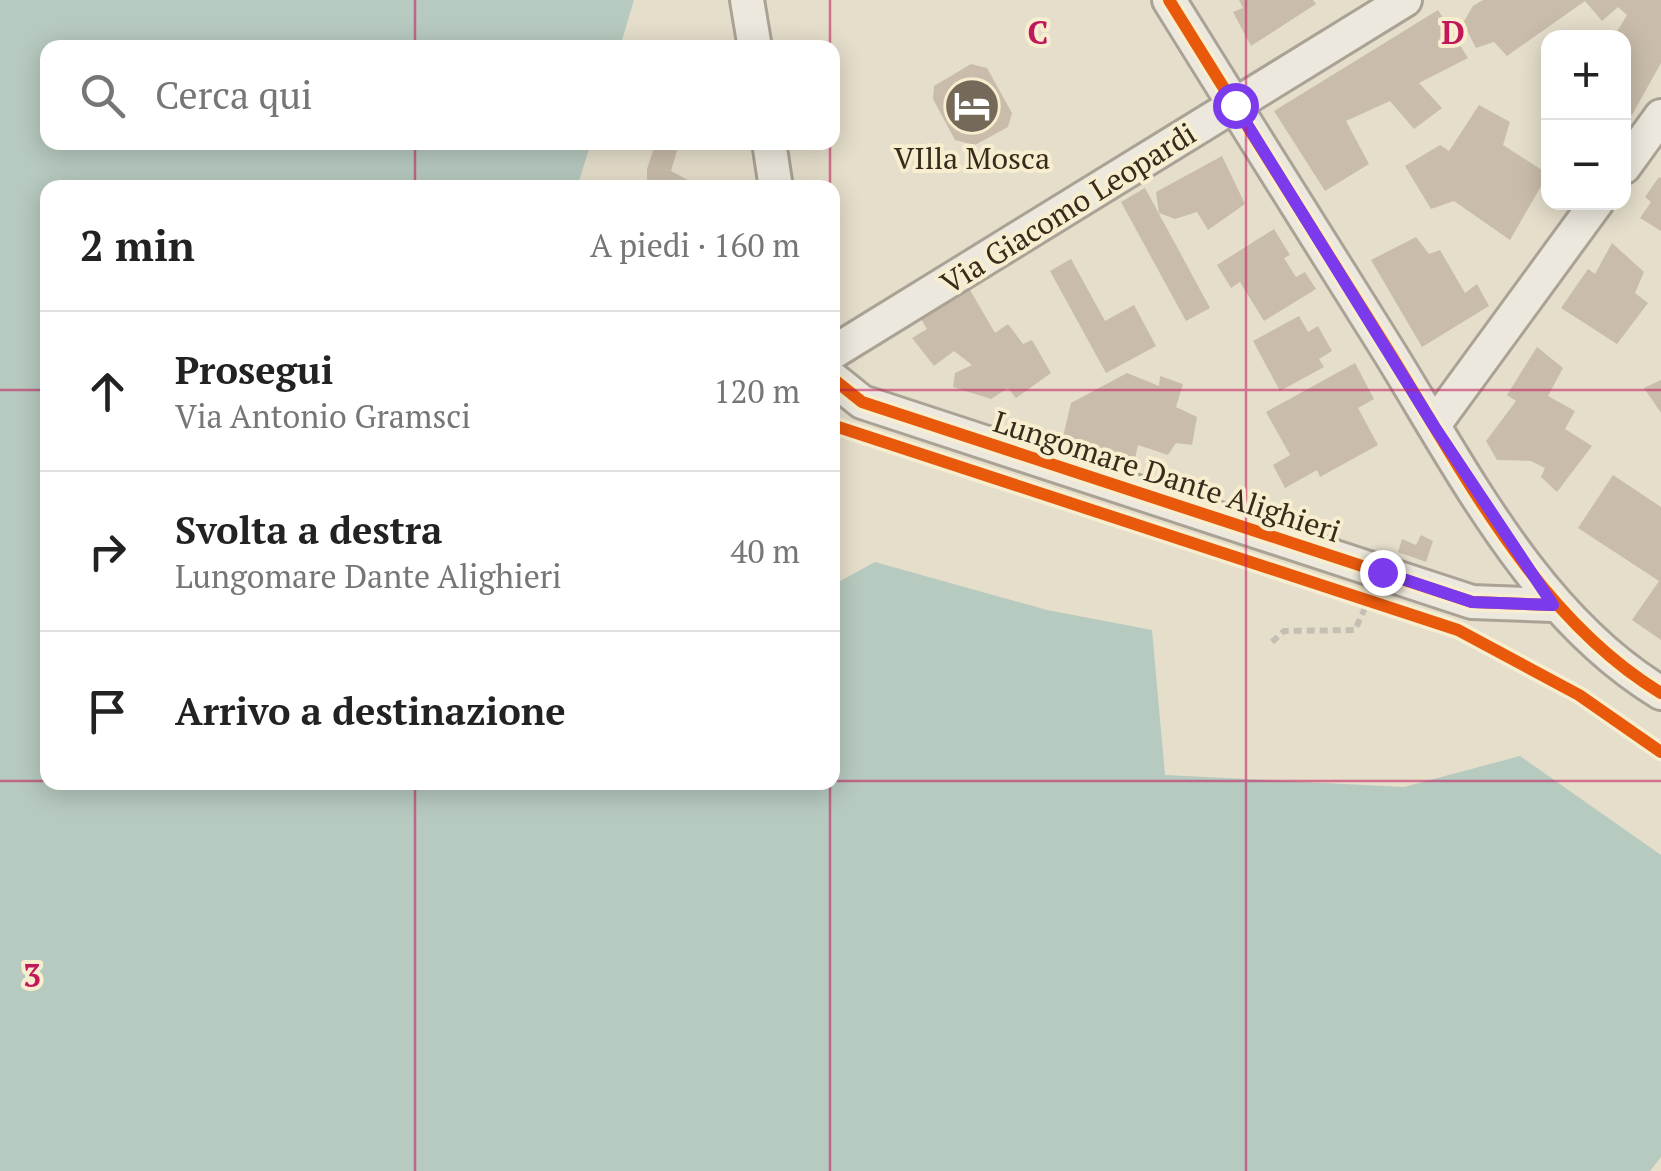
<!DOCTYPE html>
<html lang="it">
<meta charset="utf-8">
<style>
body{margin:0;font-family:"PT Serif",serif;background:#f2f2f2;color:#222}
.controls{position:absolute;right:30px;top:30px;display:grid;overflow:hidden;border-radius:20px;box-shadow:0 5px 25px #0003}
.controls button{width:90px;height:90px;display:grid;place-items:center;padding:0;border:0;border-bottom:2px solid #e0e0e0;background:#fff;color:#222;font:50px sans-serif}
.stop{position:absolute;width:30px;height:30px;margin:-22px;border:8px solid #7c3aed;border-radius:50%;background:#fff}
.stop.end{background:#7c3aed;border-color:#fff;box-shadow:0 2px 10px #0008}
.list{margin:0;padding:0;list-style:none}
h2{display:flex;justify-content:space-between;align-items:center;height:130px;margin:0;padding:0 40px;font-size:42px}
h2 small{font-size:32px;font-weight:400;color:#767676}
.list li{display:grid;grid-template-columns:65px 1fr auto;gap:30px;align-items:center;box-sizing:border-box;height:160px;padding:0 40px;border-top:2px solid #e0e0e0}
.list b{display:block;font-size:38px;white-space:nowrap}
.list p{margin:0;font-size:32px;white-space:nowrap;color:#767676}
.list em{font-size:32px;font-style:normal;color:#767676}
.icon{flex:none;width:55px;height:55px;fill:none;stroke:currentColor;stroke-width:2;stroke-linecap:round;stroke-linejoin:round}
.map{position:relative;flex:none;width:1661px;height:1171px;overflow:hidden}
.search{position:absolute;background:#fff;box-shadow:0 5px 25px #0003;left:40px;top:40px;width:800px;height:110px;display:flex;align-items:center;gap:25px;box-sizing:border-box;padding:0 35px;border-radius:20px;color:#767676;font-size:38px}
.panel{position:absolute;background:#fff;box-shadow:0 5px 25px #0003;left:40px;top:180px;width:800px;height:610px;border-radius:20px}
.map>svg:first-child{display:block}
.water{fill:#b7cabf}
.building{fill:#c9bcab}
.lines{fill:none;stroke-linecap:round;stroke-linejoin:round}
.minor-casing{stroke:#aaa295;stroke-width:38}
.path{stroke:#c5bfb3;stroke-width:6;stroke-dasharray:8 5;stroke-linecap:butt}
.minor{stroke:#ece8dd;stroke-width:32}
.cycleway-casing{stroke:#f7edcf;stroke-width:19}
.cycleway{stroke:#e8590c;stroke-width:12}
.route{stroke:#7c3aed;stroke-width:12}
.grid{fill:none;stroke:#c2185b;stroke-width:2.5;stroke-opacity:0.55}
.labels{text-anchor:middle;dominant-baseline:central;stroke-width:8;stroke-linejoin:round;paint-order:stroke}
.poi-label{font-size:30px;fill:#382b1c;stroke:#f7edcf}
.street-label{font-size:30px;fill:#382b1c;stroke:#f7edcf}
.grid-label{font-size:32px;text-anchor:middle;font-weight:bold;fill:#c2185b;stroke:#f7edcf;stroke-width:8;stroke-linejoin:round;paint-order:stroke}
</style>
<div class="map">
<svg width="1661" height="1171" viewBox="0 0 1661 1171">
<rect width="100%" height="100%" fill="#e5decb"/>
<path class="water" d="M0,0h634l-14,47 -572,1v94l543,1 -14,44 -529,1v594h784l1,-197 42,-23 172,48 105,20 13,145 239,12 116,-31 141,99v302l-11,14h-1650z"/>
<g class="building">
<path d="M1239,0h74l3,4 -65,42 -18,-34 10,-4z"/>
<path d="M1483,0h178v63l-29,52 -8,-5v-72h-11l14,-23 -9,-8 -16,14 -17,-20 -78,55 -13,-14 -18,6 -13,-25 10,-17z"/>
<path d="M1438,10l30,48 -49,25 23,25 -28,21 -24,-28 -44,20 23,43 -44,27 -51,-80z"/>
<path d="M971,64l16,4 25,45 -4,14 -33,18 -20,-5 -22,-41 1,-13z"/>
<path d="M1479,105l31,17 -7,23 45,29 -38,66 -56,-39 -23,8 -26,-43 35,-21 9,6z"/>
<path d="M656,142l22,5 -7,24 32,17h-56v-19z"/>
<path d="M1222,156l23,48 -37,26 -11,-18 -22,7 -16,-6 -3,-21z"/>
<path d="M1659,177l2,1v53l-21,-13 11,-16 -6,-5z"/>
<path d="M1145,188l65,120 -24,13 -65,-119z"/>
<path d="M1274,229l16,26 -6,3 12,19 9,-5 11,17 -52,32 -24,-39 -9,6 -14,-23z"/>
<path d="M1416,237l13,17 11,-4 25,43 12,-9 12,22 -67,41 -51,-87z"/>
<path d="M1612,243l32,29 -9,21 13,10 -31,41 -56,-36 27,-39 7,5z"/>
<path d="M1071,259l34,62 29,-16 22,41 -50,27 -56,-102z"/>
<path d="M970,290l25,43 13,-9 15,20 9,-4 19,33 -35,25 -8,-10 -17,11 -38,-12 2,-14 17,-8 -18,-14 -20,15 -22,-28 15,-9 -6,-10z"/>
<path d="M1299,316l9,16 10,-6 14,25 -13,8 5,8 -44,24 -27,-50z"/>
<path d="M1537,347l26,21 -15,28 27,15 -10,18 27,17 -35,46 -16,-15 4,-9 -14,-7 -34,-1 -11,-19 30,-40 -9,-6z"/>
<path d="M1355,363l19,36 -16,9 20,37 -58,32 -3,-7 -32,18 -12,-23 17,-10 -24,-43z"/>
<path d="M1127,373l32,13 1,-10 23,8 -7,23 21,10 -5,28 -16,-2 -8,12 -30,-10 -4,18 -72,-22 9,-38z"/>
<path d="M1661,380v33l-17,-25z"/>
<path d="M1613,475l48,32v133l-29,-20 27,-39 -81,-53z"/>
<path d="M1421,535l12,6 -7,21 -28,-10 4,-13 14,6z"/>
</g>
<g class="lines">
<g class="minor-casing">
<g id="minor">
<path d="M747,0l8,48"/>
<path d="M1169,0c72,116 144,231 217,347 76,122 149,270 275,346"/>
<path d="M769,142l7,46"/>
<path d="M1624,167l37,-51"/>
<path d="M832,353l573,-353"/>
<path d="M832,378l30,24 610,200 81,3"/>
<path d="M1434,425l163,-223"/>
</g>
</g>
<path class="path" d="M1272,642l12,-11 71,-1 15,-33"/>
<use href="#minor" class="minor"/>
<g class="cycleway-casing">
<g id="cycleway">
<path d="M1169,0c72,116 144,231 217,347 76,122 149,270 275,346"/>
<path d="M832,378l30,24 610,200 81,3"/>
<path d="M832,425l626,205 121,65 82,57"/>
</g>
</g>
<use href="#cycleway" class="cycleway"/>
</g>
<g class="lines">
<path class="route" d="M1235,105l199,321 119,179 -81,-3 -90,-30"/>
</g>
<path class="grid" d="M415,0v48M830,0v48M1246,0v1171M415,142v46M830,142v46M0,390h48M832,390h829M0,781h48M832,781h829M415,782v389M830,782v389"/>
<defs>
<g id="hotel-disc" transform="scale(2.875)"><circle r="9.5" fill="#756a59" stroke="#f7edcf"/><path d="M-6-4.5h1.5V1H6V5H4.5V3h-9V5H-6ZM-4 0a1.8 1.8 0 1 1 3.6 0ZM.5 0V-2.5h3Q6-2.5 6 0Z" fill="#fff"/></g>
</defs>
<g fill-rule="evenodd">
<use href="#hotel-disc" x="972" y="106"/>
</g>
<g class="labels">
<g class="poi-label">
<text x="972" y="158">VIlla Mosca</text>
</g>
<g class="street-label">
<text transform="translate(1068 208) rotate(-32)">Via Giacomo Leopardi</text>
<text transform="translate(1167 476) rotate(18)">Lungomare Dante Alighieri</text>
</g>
</g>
<g class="grid-label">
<text x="1038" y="44">C</text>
<text x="1453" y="44">D</text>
<text x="32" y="987">3</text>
</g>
</svg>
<div class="controls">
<button>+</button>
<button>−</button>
</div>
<div class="stop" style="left:1235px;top:105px"></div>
<div class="stop end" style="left:1382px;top:572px"></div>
<div class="search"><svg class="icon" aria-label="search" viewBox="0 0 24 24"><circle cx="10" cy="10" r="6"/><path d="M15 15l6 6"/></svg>Cerca qui</div>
<section class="panel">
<h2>2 min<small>A piedi · 160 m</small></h2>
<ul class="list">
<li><svg class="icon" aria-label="ahead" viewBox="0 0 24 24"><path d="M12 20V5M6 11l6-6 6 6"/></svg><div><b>Prosegui</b><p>Via Antonio Gramsci</p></div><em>120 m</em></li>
<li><svg class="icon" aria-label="right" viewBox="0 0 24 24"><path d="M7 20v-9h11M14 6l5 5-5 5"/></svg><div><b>Svolta a destra</b><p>Lungomare Dante Alighieri</p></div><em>40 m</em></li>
<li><svg class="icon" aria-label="arrive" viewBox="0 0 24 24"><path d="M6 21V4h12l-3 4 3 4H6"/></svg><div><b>Arrivo a destinazione</b></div></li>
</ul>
</section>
</div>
